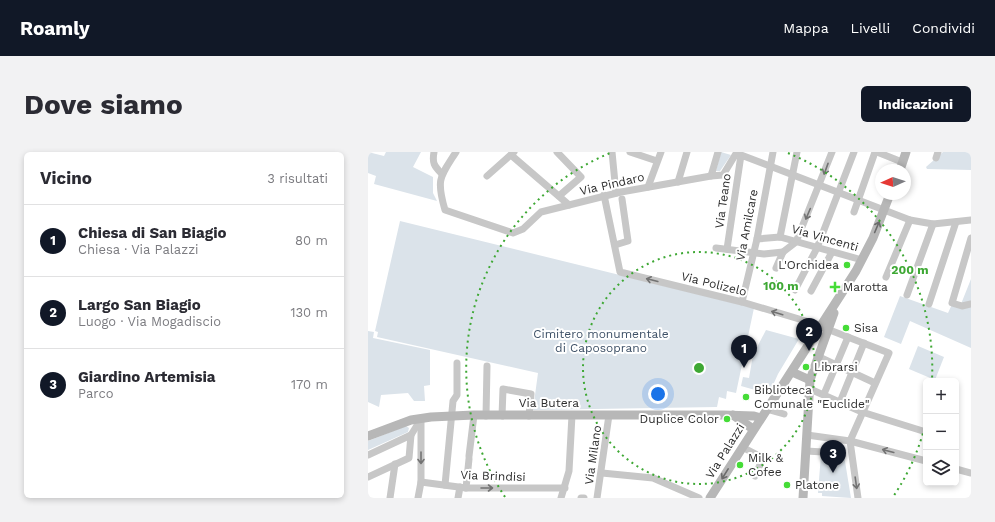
<!DOCTYPE html>
<html lang="it">
<meta charset="utf-8">
<style>
body{margin:0;font-family:"Work Sans",sans-serif;background:#f2f2f3;color:#2b2b33}
.controls{position:absolute;right:12px;bottom:12px;display:grid;overflow:hidden;border-radius:6px;box-shadow:0 2px 6px #0003}
.controls button{width:36px;height:36px;display:grid;place-items:center;padding:0;border:0;border-bottom:1px solid #e1e1e2;background:#fff;color:#2b2b33;font:20px sans-serif}
.compass{position:absolute;left:507px;top:12px;width:36px;height:36px;border-radius:50%;background:#fff;box-shadow:0 2px 6px #0003;rotate:267deg}
.you{position:absolute;left:290px;top:242px;width:14px;height:14px;margin:-10px;border:3px solid #fff;border-radius:50%;background:#1a73e8;box-shadow:0 0 0 6px #1a73e833}
.badge{display:grid;place-items:center;width:26px;height:26px;border-radius:50%;background:#111827;color:#fff;font-size:13px;font-weight:700}
.pin{position:absolute;translate:-50% -33px;filter:drop-shadow(0 1px 2px #0008)}
.pin::after{content:'';position:absolute;top:21px;width:14px;height:12px;background:inherit;clip-path:polygon(0 0,100% 0,50% 100%)}
.list{margin:0;padding:0;list-style:none}
h2{display:flex;justify-content:space-between;align-items:center;height:52px;margin:0;padding:0 16px;font-size:17px}
h2 small{font-size:13px;font-weight:400;color:#7c7c81}
.list li{display:grid;grid-template-columns:26px 1fr auto;gap:12px;align-items:center;box-sizing:border-box;height:72px;padding:0 16px;border-top:1px solid #e1e1e2}
.list b{display:block;font-size:15px;white-space:nowrap}
.list p{margin:0;font-size:13px;white-space:nowrap;color:#7c7c81}
.list em{font-size:13px;font-style:normal;color:#7c7c81}
.icon{flex:none;width:22px;height:22px;fill:none;stroke:currentColor;stroke-width:2;stroke-linecap:round;stroke-linejoin:round}
.map{position:relative;flex:none;width:603px;height:346px;overflow:hidden;border-radius:6px}
header{display:flex;align-items:center;gap:24px;box-sizing:border-box;height:56px;padding:0 20px;background:#111827;color:#fff}
header strong{font-size:19px}
nav{display:flex;gap:22px;margin-inline-start:auto;font-size:14px}
.intro{display:flex;align-items:center;justify-content:space-between;box-sizing:border-box;height:96px;padding:0 24px}
h1{margin:0;font-size:28px}
.button{padding:10px 18px;border-radius:6px;background:#111827;color:#fff;font-size:14px;font-weight:700}
main{display:flex;gap:24px;padding:0 24px}
aside{flex:1;background:#fff;border-radius:6px;box-shadow:0 2px 6px #0003}
.map>svg:first-child{display:block}
.green{fill:#dbe3ea}
.lines{fill:none;stroke-linecap:round;stroke-linejoin:round}
.street{stroke:#c7c7c7;stroke-width:7}
.secondary{stroke:#b7b7b7;stroke-width:9}
.oneway{stroke:#727272}
.oneway2{stroke:#6b6b6b}
.ring{fill:none;stroke:#3ea834;stroke-width:2;stroke-dasharray:2 4}
.poi-dot{fill:#45dc37;stroke:#fff;stroke-width:1.5}
.labels{text-anchor:middle;dominant-baseline:central;stroke-width:4;stroke-linejoin:round;paint-order:stroke}
.street-label{font-size:12px;fill:#2d2d2d;stroke:#fff}
.poi-label{font-size:12px;fill:#2d2d2d;stroke:#fff;text-anchor:start}
.park-label{font-size:12px;fill:#3d5066;stroke:#fff}
.centre{fill:#3ea834;stroke:#fff;stroke-width:2}
.ring-label{font-size:12px;text-anchor:middle;font-weight:bold;fill:#3ea834;stroke:#fff;stroke-width:4;stroke-linejoin:round;paint-order:stroke}
</style>
<header>
<strong>Roamly</strong>
<nav><a>Mappa</a><a>Livelli</a><a>Condividi</a></nav>
</header>
<div class="intro"><h1>Dove siamo</h1><a class="button">Indicazioni</a></div>
<main>
<aside>
<h2>Vicino<small>3 risultati</small></h2>
<ul class="list">
<li><span class="badge">1</span><div><b>Chiesa di San Biagio</b><p>Chiesa · Via Palazzi</p></div><em>80 m</em></li>
<li><span class="badge">2</span><div><b>Largo San Biagio</b><p>Luogo · Via Mogadiscio</p></div><em>130 m</em></li>
<li><span class="badge">3</span><div><b>Giardino Artemisia</b><p>Parco</p></div><em>170 m</em></li>
</ul>
</aside>
<div class="map">
<svg width="603" height="346" viewBox="0 0 603 346">
<rect width="100%" height="100%" fill="#fff"/>
<g class="green">
<path d="M0,0l16,4 2,-4h35l-8,15 20,10v16l4,8 -63,-17 2,-8 -8,-3z"/>
<path d="M353,0l10,3 -11,16h-4z"/>
<path d="M575,0h28v18l-44,-1 -1,-2z"/>
<path d="M32,69l354,87 -18,85 -9,-2 -1,8 -7,-2 -2,10 -184,3 5,-37 -161,-36 1,-5 -3,-1z"/>
<path d="M603,127v69l-61,-27 -9,23 -17,-7 16,-41 48,17 5,-11 8,2z"/>
<path d="M398,178l33,9 -21,35 -9,20 -28,-8 2,-9 6,1 4,-23z"/>
<path d="M0,179l6,1 -1,6 57,12v35l-6,1 1,15h-11l-6,-8 -27,2 -2,12 -11,-5z"/>
<path d="M550,194l26,11 -9,23 -26,-11z"/>
<path d="M38,274l3,2 -1,4 -40,18v-9z"/>
<path d="M466,291h8l9,55 -29,-2v-3h-4l3,-39 7,-3v-6h6z"/>
</g>
<g class="lines">
<g class="street">
<path d="M66,0c-2,11 0,14 8,22"/>
<path d="M88,0c-16,25 -20,27 -11,58l68,23 10,-4 18,-17 28,-7"/>
<path d="M189,0l24,25 -22,19"/>
<path d="M244,0l4,41"/>
<path d="M262,0l27,9"/>
<path d="M350,0l-7,24 12,-1 14,-23"/>
<path d="M509,0l25,10"/>
<path d="M143,3l58,50 52,-13 90,-16"/>
<path d="M568,6l2,-6"/>
<path d="M119,24l27,-24"/>
<path d="M310,30l9,-30"/>
<path d="M280,35l13,-35"/>
<path d="M236,43l16,77 122,30 67,20 80,31 -39,88 8,57"/>
<path d="M486,60l21,-60"/>
<path d="M412,85l17,-85"/>
<path d="M603,86l-19,65 10,3 9,-2"/>
<path d="M389,87l23,-2 82,23"/>
<path d="M247,93l13,-4 -6,-42"/>
<path d="M348,96l48,6 19,-2"/>
<path d="M359,97l14,-94 169,65 23,4 38,-4"/>
<path d="M408,116l7,-16 13,-10 36,-90"/>
<path d="M518,125l24,-57"/>
<path d="M427,138l22,-42 37,-96"/>
<path d="M443,139l21,-39"/>
<path d="M539,143l26,-71"/>
<path d="M374,150l15,-63 16,-87"/>
<path d="M561,152l27,-82"/>
<path d="M449,204l58,27"/>
<path d="M442,237l52,23 64,20"/>
<path d="M456,242l24,-57"/>
<path d="M472,250l24,-59"/>
<path d="M398,257l18,5"/>
<path d="M118,264l1,-50"/>
<path d="M134,264l1,-27 28,5 -2,22"/>
<path d="M439,283l43,6 76,20"/>
<path d="M374,295l21,11 -8,18"/>
<path d="M438,299l17,1"/>
<path d="M0,303l43,-20"/>
<path d="M101,304l5,-41"/>
<path d="M588,317l15,4"/>
<path d="M234,321l51,5 46,20"/>
<path d="M0,325l41,-19 2,-23 10,-16"/>
<path d="M53,330l45,6h99"/>
<path d="M77,333l8,-84 4,-6v-32"/>
<path d="M98,336l3,-29"/>
<path d="M22,346l5,-34"/>
<path d="M50,346l3,-16v-63"/>
<path d="M90,346l2,-11"/>
<path d="M193,346l8,-27 3,-56"/>
<path d="M213,346h3"/>
<path d="M229,346l12,-83"/>
</g>
<g class="secondary">
<path d="M532,18l6,-18"/>
<path d="M424,220l18,8"/>
<path d="M365,263l20,14"/>
<path d="M0,284l43,-16 20,-3 43,-2h249l31,1 7,2"/>
<path d="M342,346l146,-227 17,-33 17,-44"/>
<path d="M435,346l7,-118 24,-67"/>
</g>
</g>
<defs><path id="oneway-shaft" d="M-6 0H5M1.5-3L5.5 0L1.5 3" fill="none" stroke-width="1.6" stroke-linecap="round" stroke-linejoin="round"/></defs>
<g class="oneway">
<use href="#oneway-shaft" transform="translate(458 17) rotate(110)"/>
<use href="#oneway-shaft" transform="translate(440 62) rotate(113)"/>
<use href="#oneway-shaft" transform="translate(284 128) rotate(-166)"/>
<use href="#oneway-shaft" transform="translate(409 161) rotate(-163)"/>
<use href="#oneway-shaft" transform="translate(520 299) rotate(-165)"/>
<use href="#oneway-shaft" transform="translate(53 306) rotate(90)"/>
<use href="#oneway-shaft" transform="translate(488 331) rotate(82)"/>
<use href="#oneway-shaft" transform="translate(119 336)"/>
</g>
<g class="oneway2">
<use href="#oneway-shaft" transform="translate(509 75) rotate(-67)"/>
<use href="#oneway-shaft" transform="translate(357 322) rotate(122)"/>
</g>
<g class="ring">
<circle cx="331" cy="216" r="116"/>
<path d="M558 270A233 233 0 0 1 525 345M137 345A233 233 0 0 1 242 1M420 1A233 233 0 0 1 564 228"/>
</g>
<g class="poi-dot">
<circle cx="479" cy="113" r="4"/>
<path d="M465 129h4v4h4v4h-4v4h-4v-4h-4v-4h4z"/>
<circle cx="478" cy="176" r="4"/>
<circle cx="438" cy="215" r="4"/>
<circle cx="378" cy="245" r="4"/>
<circle cx="359" cy="267" r="4"/>
<circle cx="372" cy="313" r="4"/>
<circle cx="419" cy="333" r="4"/>
</g>
<g class="labels">
<g class="street-label">
<text transform="translate(244 32) rotate(-13)">Via Pindaro</text>
<text transform="translate(355 49) rotate(-82)">Via Teano</text>
<text transform="translate(379 73) rotate(-79)">Via Amilcare</text>
<text transform="translate(457 86) rotate(16)">Via Vincenti</text>
<text transform="translate(346 132) rotate(14)">Via Polizelo</text>
<text x="181" y="251">Via Butera</text>
<text transform="translate(357 299) rotate(-58)">Via Palazzi</text>
<text transform="translate(225 303) rotate(-82)">Via Milano</text>
<text transform="translate(125 324) rotate(2)">Via Brindisi</text>
</g>
<g class="poi-label">
<text x="471" y="113" text-anchor="end">L'Orchidea</text>
<text x="475" y="135">Marotta</text>
<text x="486" y="176">Sisa</text>
<text x="446" y="215">Librarsi</text>
<text x="386" y="238">Biblioteca<tspan x="386" dy="14">Comunale "Euclide"</tspan></text>
<text x="351" y="267" text-anchor="end">Duplice Color</text>
<text x="380" y="306">Milk &amp;<tspan x="380" dy="14">Cofee</tspan></text>
<text x="427" y="333">Platone</text>
</g>
<g class="park-label">
<text x="233" y="182">Cimitero monumentale<tspan x="233" dy="14">di Caposoprano</tspan></text>
</g>
</g>
<circle cx="331" cy="216" r="6" class="centre"/>
<g class="ring-label">
<text x="542" y="122">200 m</text>
<text x="413" y="138">100 m</text>
</g>
</svg>
<div class="controls">
<button>+</button>
<button>−</button>
<button><svg class="icon" aria-label="layers" viewBox="0 0 24 24"><path d="M12 4l9 5-9 5-9-5zM3 14l9 5 9-5"/></svg></button>
</div>
<svg class="compass" viewBox="-18 -18 36 36"><path d="M0-13l5 13h-10z" fill="#e53935"/><path d="M0 13l5-13h-10z" fill="#7c7c81"/></svg>
<div class="you"></div>
<div class="pin badge" style="left:376px;top:216px">1</div>
<div class="pin badge" style="left:441px;top:199px">2</div>
<div class="pin badge" style="left:465px;top:321px">3</div>
</div>
</main>
